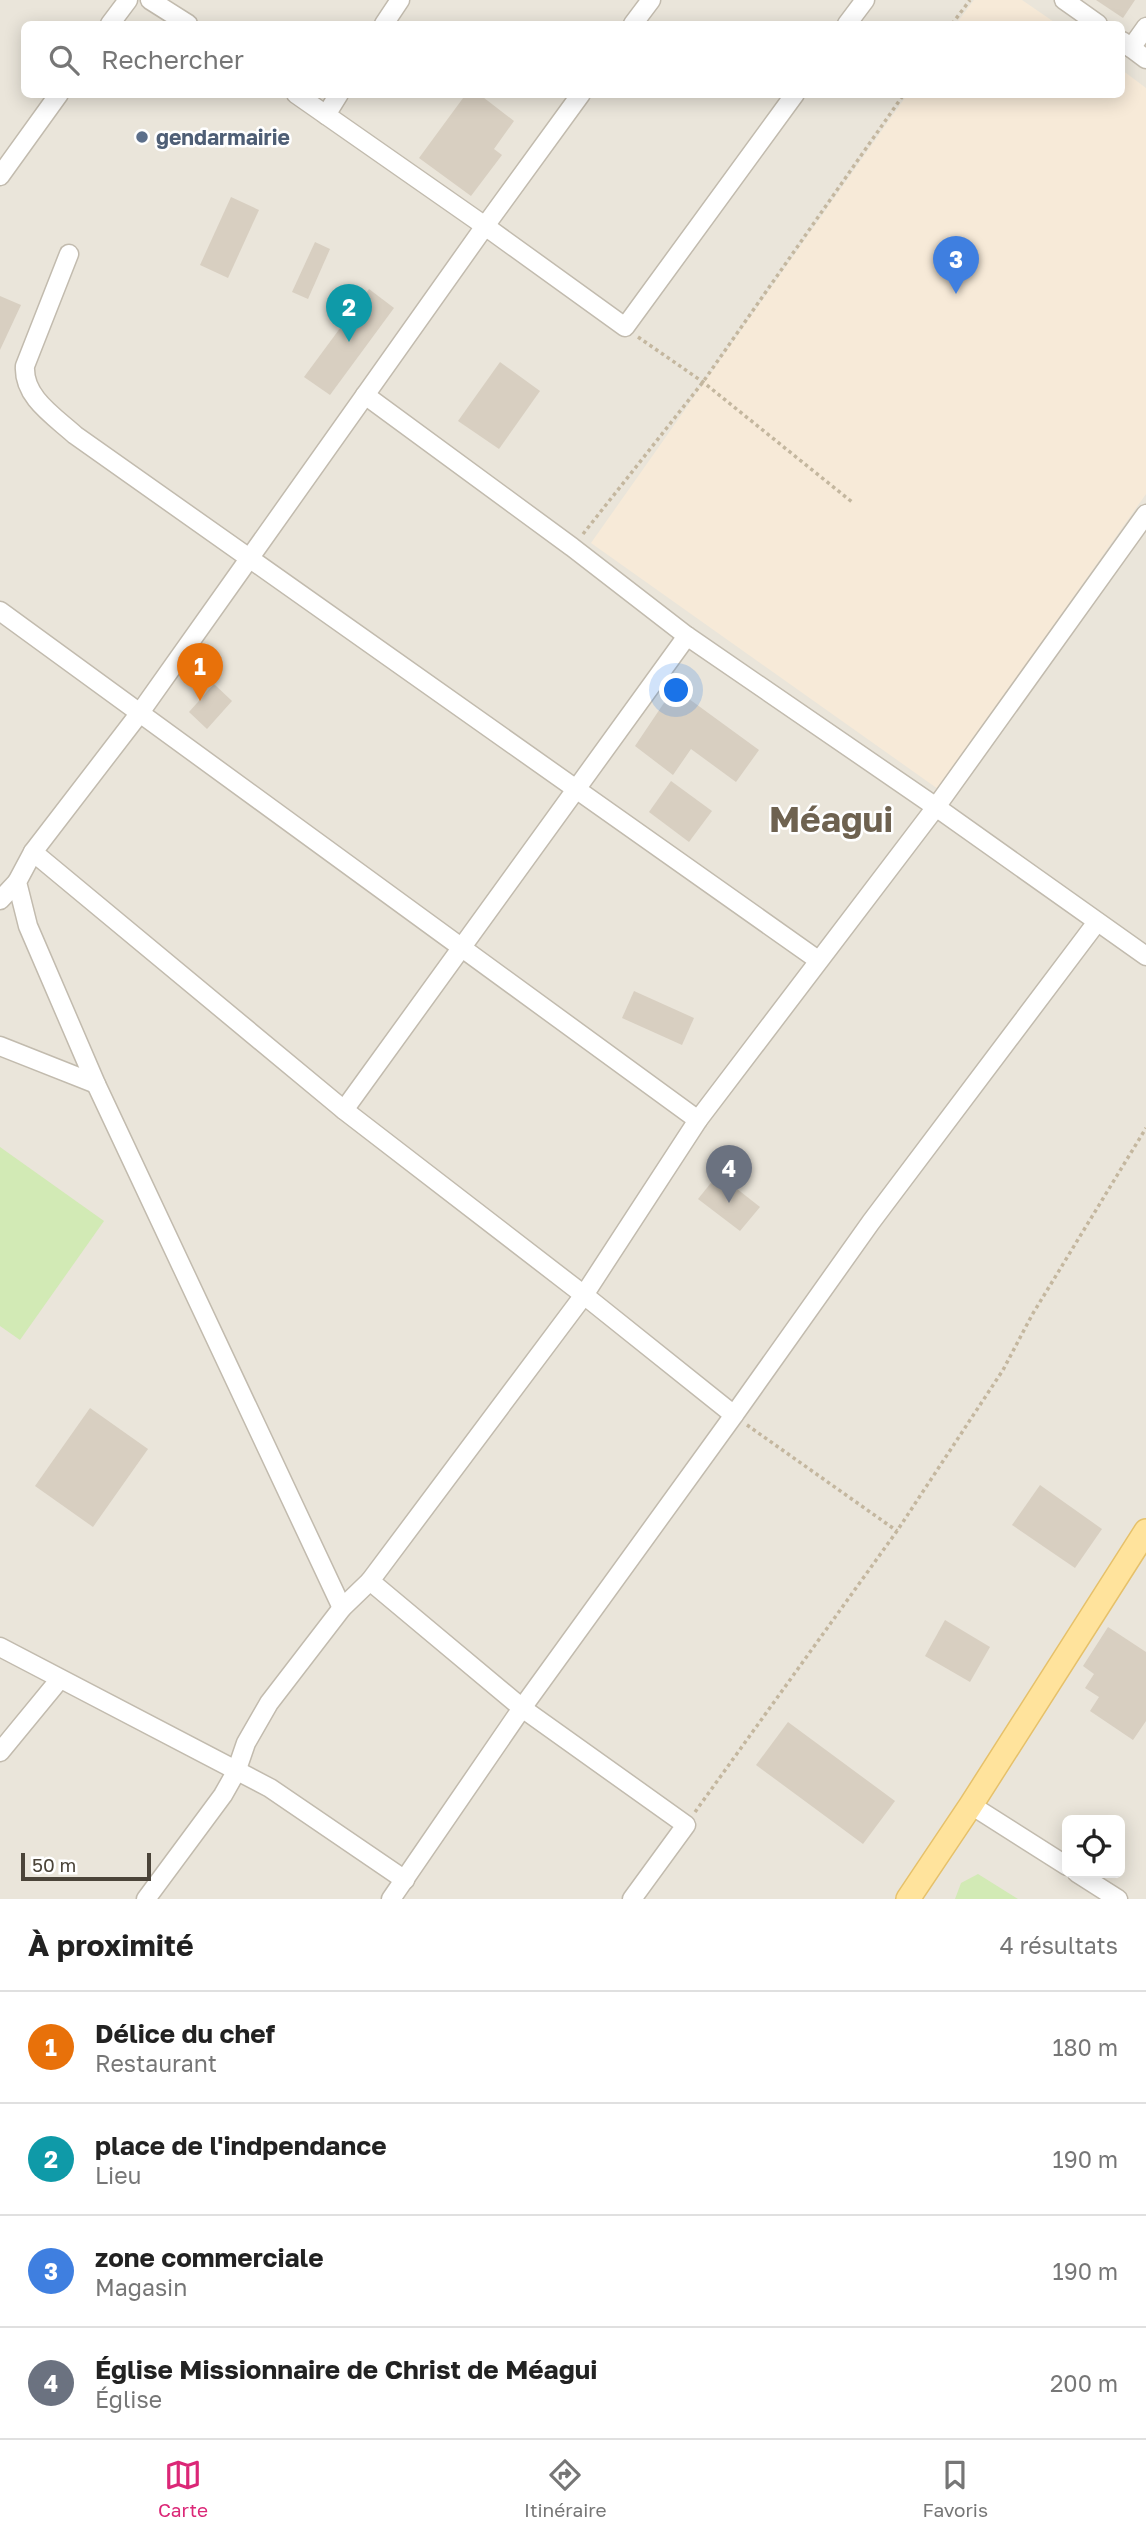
<!DOCTYPE html>
<html lang="fr">
<meta charset="utf-8">
<style>
body{margin:0;font-family:"Golos Text",sans-serif;background:#f6f6f6;color:#222}
.controls{position:absolute;right:21px;bottom:21px;display:grid;overflow:hidden;border-radius:10px;box-shadow:0 4px 18px #0003}
.controls button{width:63px;height:63px;display:grid;place-items:center;padding:0;border:0;border-bottom:2px solid #e0e0e0;background:#fff;color:#222;font:35px sans-serif}
.scale{position:absolute;left:21px;bottom:18px;width:130px;box-sizing:border-box;padding-left:7px;border:4px solid #4b4439;border-top:0;font-size:19px;line-height:24px;white-space:nowrap;color:#4b4439;-webkit-text-stroke:5px #fff;paint-order:stroke}
.you{position:absolute;left:677px;top:691px;width:24px;height:24px;margin:-18px;border:5px solid #fff;border-radius:50%;background:#1a73e8;box-shadow:0 0 0 10px #1a73e833}
.badge{display:grid;place-items:center;width:46px;height:46px;border-radius:50%;background:#db2777;color:#fff;font-size:23px;font-weight:700}
.pin{position:absolute;translate:-50% -58px;filter:drop-shadow(0 2px 4px #0008)}
.pin::after{content:'';position:absolute;top:37px;width:24px;height:21px;background:inherit;clip-path:polygon(0 0,100% 0,50% 100%)}
.list{margin:0;padding:0;list-style:none}
h2{display:flex;justify-content:space-between;align-items:center;height:91px;margin:0;padding:0 28px;font-size:30px}
h2 small{font-size:23px;font-weight:400;color:#767676}
.list li{display:grid;grid-template-columns:46px 1fr auto;gap:21px;align-items:center;box-sizing:border-box;height:112px;padding:0 28px;border-top:2px solid #e0e0e0}
.list b{display:block;font-size:26px;white-space:nowrap}
.list p{margin:0;font-size:23px;white-space:nowrap;color:#767676}
.list em{font-size:23px;font-style:normal;color:#767676}
.icon{flex:none;width:38px;height:38px;fill:none;stroke:currentColor;stroke-width:2;stroke-linecap:round;stroke-linejoin:round}
.map{position:relative;flex:none;width:1146px;height:1899px;overflow:hidden}
.search{position:absolute;background:#fff;box-shadow:0 4px 18px #0003;left:21px;right:21px;top:21px;height:77px;display:flex;align-items:center;gap:18px;box-sizing:border-box;padding:0 24px;border-radius:10px;color:#767676;font-size:26px}
.sheet{height:539px;background:#fff}
nav{display:flex;justify-content:space-around;align-items:center;box-sizing:border-box;height:98px;border-top:2px solid #e0e0e0;background:#fff;font-size:19px;color:#767676}
nav a{display:grid;justify-items:center;gap:4px}
nav .on{color:#db2777}
.map>svg:first-child{display:block}
.residential{fill:#eae5da;fill-rule:evenodd}
.commercial{fill:#f7ead8}
.green{fill:#d2eab5}
.building{fill:#d8cfc1}
.lines{fill:none;stroke-linecap:round;stroke-linejoin:round}
.minor-casing{stroke:#c2bbae;stroke-width:21}
.major-casing{stroke:#e6c16a;stroke-width:26}
.path{stroke:#c4b79f;stroke-width:3.5;stroke-dasharray:3.5 3.5;stroke-linecap:butt}
.minor{stroke:#fff;stroke-width:18}
.major{stroke:#ffe39c;stroke-width:23}
.service-dot{fill:#5c6f8a;stroke:#fff;stroke-width:2.5}
.labels{text-anchor:middle;dominant-baseline:central;stroke-width:5;stroke-linejoin:round;paint-order:stroke}
.service-label{font-size:21px;font-weight:bold;fill:#4e5e75;stroke:#fff;text-anchor:start}
.town-label{font-size:35px;font-weight:bold;fill:#6e6250;stroke:#fff}
</style>
<div class="map">
<svg width="1146" height="1899" viewBox="0 0 1146 1899">
<rect width="100%" height="100%" fill="#f6f3ec"/>
<path class="residential" d="M0,0h1146v1899h-1146zM24,24h1098v70h-1098zM1067,1820h53v53h-53z"/>
<g class="commercial">
<path d="M974,0h48l35,24h-101z"/>
<path d="M1122,70l24,18v406l-208,295 -347,-246 316,-448 215,-1z"/>
</g>
<g class="green">
<path d="M0,1147l104,74 -84,119 -20,-14z"/>
<path d="M978,1874l40,25h-63l6,-16z"/>
</g>
<g class="building">
<path d="M1096,0h39l-12,18z"/>
<path d="M466,94h13l35,27 -20,28 8,6 -31,41 -52,-38z"/>
<path d="M231,197l28,13 -31,68 -28,-13z"/>
<path d="M315,242l15,7 -22,50 -16,-7z"/>
<path d="M369,289l25,19 -64,87 -26,-18z"/>
<path d="M0,296l21,9 -21,45z"/>
<path d="M500,362l40,29 -41,58 -41,-28z"/>
<path d="M214,684l18,17 -25,28 -18,-17z"/>
<path d="M674,688l85,62 -23,32 -45,-33 -18,26 -38,-29z"/>
<path d="M671,781l41,30 -23,31 -40,-30z"/>
<path d="M634,991l60,27 -12,27 -60,-27z"/>
<path d="M718,1174l42,33 -20,24 -42,-32z"/>
<path d="M90,1408l58,41 -55,78 -58,-41z"/>
<path d="M1040,1485l62,44 -27,39 -63,-43z"/>
<path d="M945,1620l45,27 -20,35 -45,-26z"/>
<path d="M1108,1627l38,25v69l-13,19 -43,-29 9,-14 -14,-9 9,-14 -11,-8z"/>
<path d="M788,1722l107,79 -32,43 -107,-79z"/>
</g>
<g class="lines">
<g class="minor-casing">
<g id="minor">
<path d="M150,0l38,24"/>
<path d="M1064,0l34,24"/>
<path d="M110,24l18,-24"/>
<path d="M384,24l16,-24"/>
<path d="M633,24l18,-24"/>
<path d="M847,24l18,-24"/>
<path d="M1122,41l24,18"/>
<path d="M1131,48l15,-21"/>
<path d="M296,94l189,132 140,101 170,-233"/>
<path d="M326,115l13,-21"/>
<path d="M0,176l59,-82"/>
<path d="M69,254l-44,112c-2,31 29,50 50,69l743,525"/>
<path d="M365,395l207,152 115,89 249,171 210,149"/>
<path d="M0,611l698,509"/>
<path d="M33,852l311,258 240,185 150,120"/>
<path d="M0,900l17,-18"/>
<path d="M0,1046l96,38"/>
<path d="M344,1110l343,-474"/>
<path d="M342,1608l-246,-524 -68,-158 -11,-44 16,-30 106,-138 346,-488 96,-132"/>
<path d="M0,1647l270,141 135,92"/>
<path d="M0,1752l60,-73"/>
<path d="M971,1805l96,61"/>
<path d="M1077,1873l41,26"/>
<path d="M146,1899l77,-104 13,-23 10,-29 23,-40 73,-95 28,-27"/>
<path d="M391,1899l131,-191 212,-293 137,-193 226,-300"/>
<path d="M632,1899l54,-74 -164,-117 -152,-127 214,-286 114,-175 238,-313 210,-293"/>
</g>
</g>
<g class="major-casing">
<path id="major" d="M908,1899l63,-94 175,-274"/>
</g>
<g class="path">
<path d="M952,24l18,-24"/>
<path d="M638,337l65,45 149,120"/>
<path d="M583,534l120,-152 201,-288"/>
<path d="M747,1425l150,106"/>
<path d="M695,1812l202,-281 106,-161 29,-55 114,-187"/>
</g>
<use href="#minor" class="minor"/>
<use href="#major" class="major"/>
</g>
<circle class="service-dot" cx="142" cy="137" r="7"/>
<g class="labels">
<g class="service-label">
<text x="156" y="137">gendarmairie</text>
</g>
<g class="town-label">
<text x="831" y="819">Méagui</text>
</g>
</g>
</svg>
<div class="controls">
<button><svg class="icon" aria-label="locate" viewBox="0 0 24 24"><circle cx="12" cy="12" r="6"/><path d="M12 2v4M12 18v4M2 12h4M18 12h4"/></svg></button>
</div>
<div class="scale">50 m</div>
<div class="you"></div>
<div class="pin badge" style="left:200px;top:701px;background:#e8710a">1</div>
<div class="pin badge" style="left:349px;top:342px;background:#0f9aa8">2</div>
<div class="pin badge" style="left:956px;top:294px;background:#3f7fe0">3</div>
<div class="pin badge" style="left:729px;top:1203px;background:#6b7280">4</div>
<div class="search"><svg class="icon" aria-label="search" viewBox="0 0 24 24"><circle cx="10" cy="10" r="6"/><path d="M15 15l6 6"/></svg>Rechercher</div>
</div>
<section class="sheet">
<h2>À proximité<small>4 résultats</small></h2>
<ul class="list">
<li><span class="badge" style="background:#e8710a">1</span><div><b>Délice du chef</b><p>Restaurant</p></div><em>180 m</em></li>
<li><span class="badge" style="background:#0f9aa8">2</span><div><b>place de l'indpendance</b><p>Lieu</p></div><em>190 m</em></li>
<li><span class="badge" style="background:#3f7fe0">3</span><div><b>zone commerciale</b><p>Magasin</p></div><em>190 m</em></li>
<li><span class="badge" style="background:#6b7280">4</span><div><b>Église Missionnaire de Christ de Méagui</b><p>Église</p></div><em>200 m</em></li>
</ul>
</section>
<nav>
<a class="on"><svg class="icon" aria-label="map" viewBox="0 0 24 24"><path d="M3 6l6-2 6 2 6-2v14l-6 2-6-2-6 2zM9 4v14M15 6v14"/></svg>Carte</a>
<a><svg class="icon" aria-label="directions" viewBox="0 0 24 24"><path d="M12 3l9 9-9 9-9-9zM9 14v-3h6M13 9l2 2-2 2"/></svg>Itinéraire</a>
<a><svg class="icon" aria-label="saved" viewBox="0 0 24 24"><path d="M7 4h10v16l-5-4-5 4z"/></svg>Favoris</a>
</nav>
